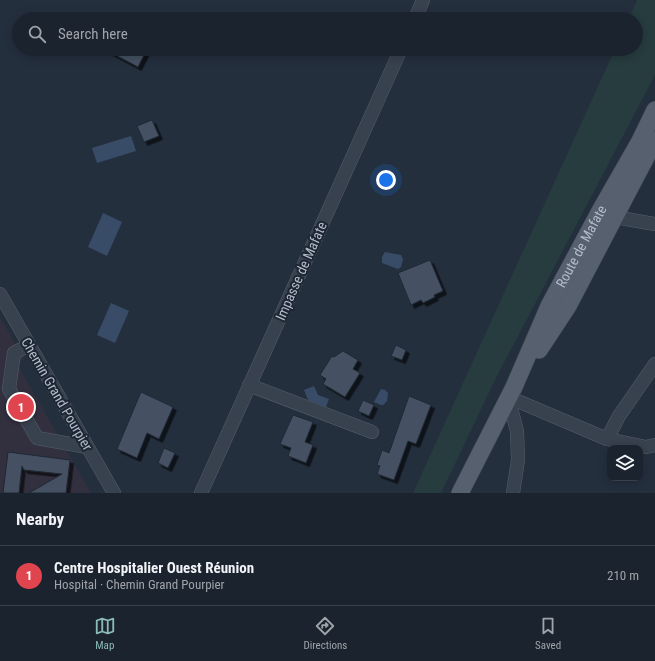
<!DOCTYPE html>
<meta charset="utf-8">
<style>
body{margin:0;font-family:"Roboto Condensed",sans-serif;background:#282f3a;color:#f1f3f6}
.controls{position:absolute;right:12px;bottom:12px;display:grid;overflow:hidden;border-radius:8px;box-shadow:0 2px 10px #0003}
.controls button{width:36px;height:36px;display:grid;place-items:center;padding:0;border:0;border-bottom:1px solid #39404a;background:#1b232e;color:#f1f3f6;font:20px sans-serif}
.you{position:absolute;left:386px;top:180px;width:14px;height:14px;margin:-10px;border:3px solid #fff;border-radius:50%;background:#1a73e8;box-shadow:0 0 0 6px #1a73e833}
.badge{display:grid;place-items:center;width:26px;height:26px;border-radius:50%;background:#8bbbb9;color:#fff;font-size:13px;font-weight:700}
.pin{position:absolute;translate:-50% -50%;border:2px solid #fff;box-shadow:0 1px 4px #0006}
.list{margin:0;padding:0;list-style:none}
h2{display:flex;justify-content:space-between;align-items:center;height:52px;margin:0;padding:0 16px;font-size:17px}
h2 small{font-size:13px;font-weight:400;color:#a0a4aa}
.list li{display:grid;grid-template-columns:26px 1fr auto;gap:12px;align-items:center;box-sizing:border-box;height:60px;padding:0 16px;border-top:1px solid #39404a}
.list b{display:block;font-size:15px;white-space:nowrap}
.list p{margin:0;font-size:13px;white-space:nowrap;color:#a0a4aa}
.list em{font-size:13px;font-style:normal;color:#a0a4aa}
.icon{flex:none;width:22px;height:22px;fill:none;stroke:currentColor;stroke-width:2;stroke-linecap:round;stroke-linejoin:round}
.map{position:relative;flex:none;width:655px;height:493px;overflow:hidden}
.search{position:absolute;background:#1b232e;box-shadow:0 2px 10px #0003;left:12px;right:12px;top:12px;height:44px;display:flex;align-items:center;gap:10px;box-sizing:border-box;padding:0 14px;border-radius:22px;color:#a0a4aa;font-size:15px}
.sheet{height:112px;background:#1b232e}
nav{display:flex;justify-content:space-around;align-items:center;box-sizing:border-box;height:56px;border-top:1px solid #39404a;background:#1b232e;font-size:11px;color:#a0a4aa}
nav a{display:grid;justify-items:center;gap:2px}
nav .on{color:#8bbbb9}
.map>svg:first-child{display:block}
.medical{fill:#32303f}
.green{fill:#263c3f}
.water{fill:#394c67}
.building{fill:#455162;stroke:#1f2835;filter:url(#shadow)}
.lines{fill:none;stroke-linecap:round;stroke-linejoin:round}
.minor-casing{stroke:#565f6c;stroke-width:14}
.major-casing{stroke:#414a57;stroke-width:18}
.minor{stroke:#38414e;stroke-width:13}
.major{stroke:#56606e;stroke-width:17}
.labels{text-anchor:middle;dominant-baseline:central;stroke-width:4;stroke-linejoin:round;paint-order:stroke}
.street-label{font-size:14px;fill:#b4bcc9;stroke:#1d2633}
</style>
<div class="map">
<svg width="655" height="493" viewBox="0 0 655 493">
<defs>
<filter id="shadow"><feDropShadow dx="3.5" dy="3.5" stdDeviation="0" flood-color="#0009"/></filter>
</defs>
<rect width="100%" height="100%" fill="#242f3e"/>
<path class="medical" d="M0,317l24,42 -7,5 74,129h-91z"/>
<path class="green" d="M637,0h18v75l-159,303 -55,115h-28l202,-444h21v-30h-7z"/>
<g class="water">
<path d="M131,136l5,15 -39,12 -5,-15z"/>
<path d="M103,213l19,9 -15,34 -19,-9z"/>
<path d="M385,252l16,3 2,4 -2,8 -3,2 -16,-6v-6z"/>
<path d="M111,303l18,8 -14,32 -18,-8z"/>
<path d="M314,386l4,9 11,4 -3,8 -18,-7 -4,-10z"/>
<path d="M381,389l4,1 3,3 -1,8 -4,4h-2l-7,-3z"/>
</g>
<g class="building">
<path d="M104,49h43l-9,18z"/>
<path d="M152,120l7,16 -15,6 -7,-16z"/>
<path d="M430,260l13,31 -9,4 1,2 -12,6 -2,-3 -10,5 -13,-32z"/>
<path d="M396,345l10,5 -4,10 -11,-4z"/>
<path d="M343,351l15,9 -5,9 7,4 -15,24 -22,-13 3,-5 -6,-4 12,-19 2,1z"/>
<path d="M141,392l32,15 -14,32 -12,-6 -10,25 -20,-9z"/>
<path d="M409,396l22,9 -15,39 -8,-3 -14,39 -17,-6 3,-8 -3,-1 5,-15 7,3z"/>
<path d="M363,400l11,5 -5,11 -11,-5z"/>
<path d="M293,415l20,7 -8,20 8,3 -7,18 -18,-7 3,-8 -11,-4z"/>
<path d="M164,448l11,5 -7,15 -10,-5z"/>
<path d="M8,452l62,8 -4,33h-37l33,-19 -38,-4 -2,-4 -3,27h-16z"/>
</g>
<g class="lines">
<g class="minor-casing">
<g id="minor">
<path d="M415,19l8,-19"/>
<path d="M607,214l8,3 40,7"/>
<path d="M0,294l114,199"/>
<path d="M29,345l-15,8 -5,36 28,49 50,9"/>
<path d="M249,385l123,47"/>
<path d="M508,397l99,42 39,8 9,-2"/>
<path d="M508,397l9,34 1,29 -5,33"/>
<path d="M607,439l12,-23 36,-52"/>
<path d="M201,493l200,-444"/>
</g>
</g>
<g class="major-casing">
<g id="major">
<path d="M539,350l29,-44 87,-166"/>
<path id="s1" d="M460,493l54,-106 35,-81 51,-95 40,-70 15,-31"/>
</g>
</g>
<use href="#minor" class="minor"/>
<use href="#major" class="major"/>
</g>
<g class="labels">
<g class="street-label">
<text stroke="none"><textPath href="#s1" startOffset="275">Route de Mafate</textPath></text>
<text transform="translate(301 271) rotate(-66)">Impasse de Mafate</text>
<text transform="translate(57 394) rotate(60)">Chemin Grand Pourpier</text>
</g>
</g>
</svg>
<div class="controls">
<button><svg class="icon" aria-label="layers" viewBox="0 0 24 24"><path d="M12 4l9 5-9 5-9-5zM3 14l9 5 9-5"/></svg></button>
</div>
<div class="you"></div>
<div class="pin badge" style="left:21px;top:407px;background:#e0444e">1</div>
<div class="search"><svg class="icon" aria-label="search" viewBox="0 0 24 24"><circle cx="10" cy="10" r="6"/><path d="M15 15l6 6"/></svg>Search here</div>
</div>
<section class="sheet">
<h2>Nearby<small></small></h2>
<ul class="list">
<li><span class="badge" style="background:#e0444e">1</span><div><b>Centre Hospitalier Ouest Réunion</b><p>Hospital · Chemin Grand Pourpier</p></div><em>210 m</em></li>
</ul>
</section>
<nav>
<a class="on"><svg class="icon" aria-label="map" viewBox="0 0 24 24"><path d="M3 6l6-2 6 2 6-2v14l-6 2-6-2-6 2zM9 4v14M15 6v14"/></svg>Map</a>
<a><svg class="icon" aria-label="directions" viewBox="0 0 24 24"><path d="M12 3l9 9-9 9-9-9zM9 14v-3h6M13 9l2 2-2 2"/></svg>Directions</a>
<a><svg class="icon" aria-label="saved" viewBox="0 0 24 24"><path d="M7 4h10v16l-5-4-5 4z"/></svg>Saved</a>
</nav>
